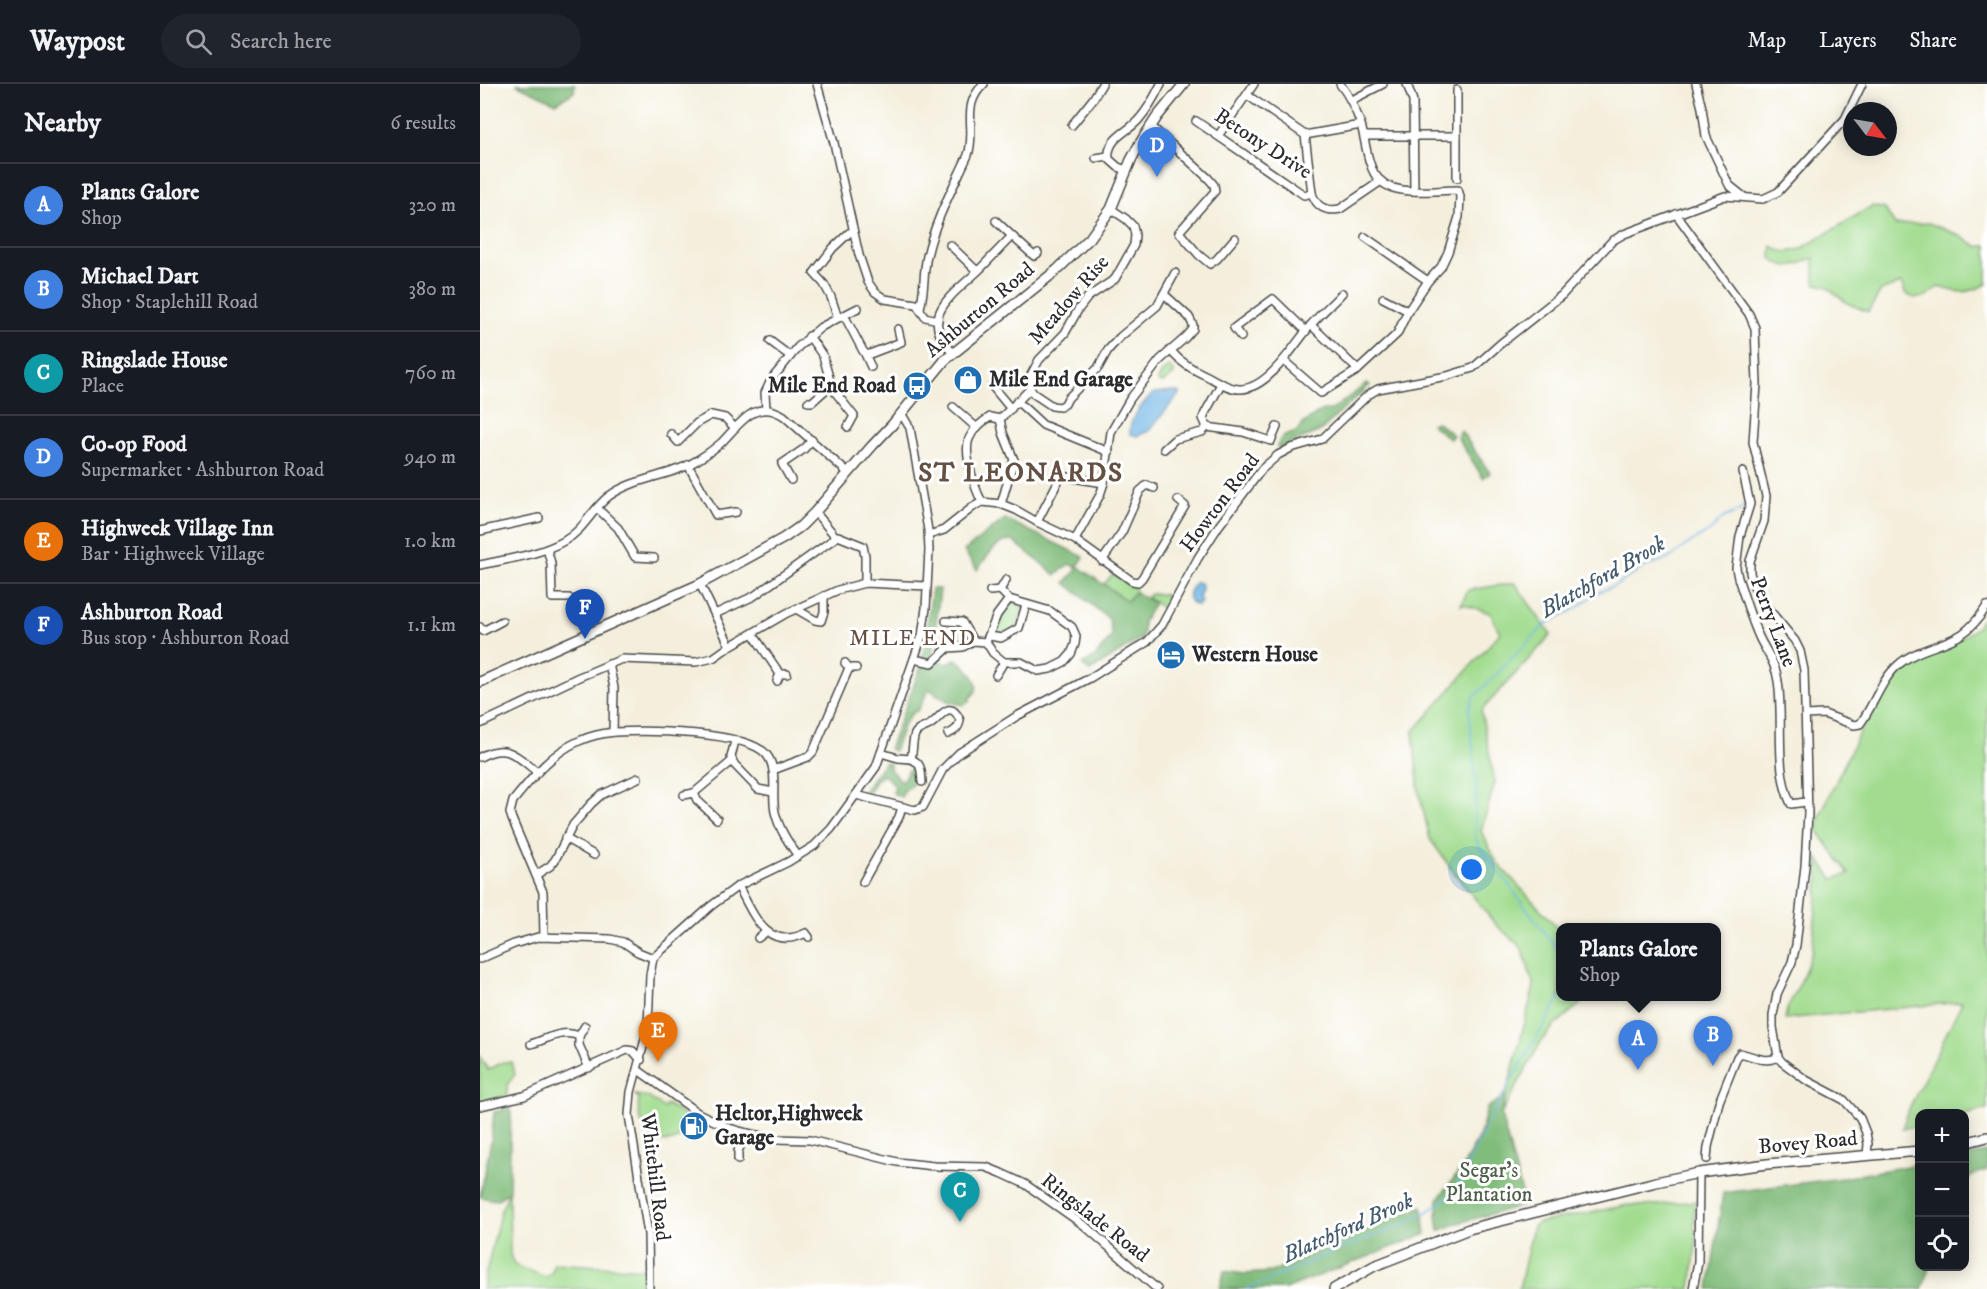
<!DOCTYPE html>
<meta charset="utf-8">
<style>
body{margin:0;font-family:"IM FELL DW Pica",serif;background:#20242c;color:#f1f3f6}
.controls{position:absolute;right:18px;bottom:18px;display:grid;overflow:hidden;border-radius:12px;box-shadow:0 3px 15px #0003}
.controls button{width:54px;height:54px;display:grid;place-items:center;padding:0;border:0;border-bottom:2px solid #363941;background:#171b24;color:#f1f3f6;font:30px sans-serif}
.compass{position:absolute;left:1363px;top:18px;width:54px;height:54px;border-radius:50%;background:#171b24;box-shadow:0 3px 15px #0003;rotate:121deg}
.you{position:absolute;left:992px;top:786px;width:21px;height:21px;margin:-15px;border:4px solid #fff;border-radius:50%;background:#1a73e8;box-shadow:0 0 0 9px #1a73e833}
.badge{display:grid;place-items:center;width:39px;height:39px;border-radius:50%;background:#ea580c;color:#fff;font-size:20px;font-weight:700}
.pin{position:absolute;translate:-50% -50px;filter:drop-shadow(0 2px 3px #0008)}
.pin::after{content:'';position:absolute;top:32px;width:21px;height:18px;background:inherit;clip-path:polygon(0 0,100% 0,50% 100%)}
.popup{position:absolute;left:1076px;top:839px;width:165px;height:78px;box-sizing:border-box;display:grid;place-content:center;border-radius:12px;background:#171b24;filter:drop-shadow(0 2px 4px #0005);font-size:20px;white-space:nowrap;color:#9ea1a6}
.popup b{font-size:22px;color:#f1f3f6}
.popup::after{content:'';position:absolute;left:50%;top:100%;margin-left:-12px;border:12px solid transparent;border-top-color:#171b24}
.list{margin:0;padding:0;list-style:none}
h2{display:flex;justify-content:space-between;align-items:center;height:78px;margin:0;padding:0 24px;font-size:26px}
h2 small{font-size:20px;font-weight:400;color:#9ea1a6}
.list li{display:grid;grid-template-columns:39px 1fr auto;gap:18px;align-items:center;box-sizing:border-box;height:84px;padding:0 24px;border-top:2px solid #363941}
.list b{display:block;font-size:22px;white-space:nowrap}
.list p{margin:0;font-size:20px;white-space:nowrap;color:#9ea1a6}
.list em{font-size:20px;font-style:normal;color:#9ea1a6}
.icon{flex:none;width:33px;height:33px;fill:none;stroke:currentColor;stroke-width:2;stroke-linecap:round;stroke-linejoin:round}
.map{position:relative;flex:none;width:1507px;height:1205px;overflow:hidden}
header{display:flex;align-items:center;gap:36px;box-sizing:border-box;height:84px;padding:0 30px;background:#171b24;border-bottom:2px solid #363941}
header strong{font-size:28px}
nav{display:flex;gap:33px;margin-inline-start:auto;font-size:21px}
.search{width:420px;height:54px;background:#20242c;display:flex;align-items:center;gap:15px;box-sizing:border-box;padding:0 21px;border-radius:33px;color:#9ea1a6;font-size:22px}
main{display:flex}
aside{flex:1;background:#171b24}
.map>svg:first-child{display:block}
.green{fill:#a1dc8f;stroke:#66845d;stroke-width:1.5}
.forest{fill:#80bc7a;stroke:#567452;stroke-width:1.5}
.water{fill:#6fb5e6;stroke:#4d7088;stroke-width:1.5}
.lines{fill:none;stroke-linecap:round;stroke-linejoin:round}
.stream{stroke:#6fb5e6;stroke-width:1.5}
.minor-casing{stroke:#494846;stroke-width:10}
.major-casing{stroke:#494846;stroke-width:12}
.minor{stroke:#fff;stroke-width:7}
.major{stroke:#fff;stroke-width:9}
.labels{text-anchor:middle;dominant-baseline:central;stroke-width:6;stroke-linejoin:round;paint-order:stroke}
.street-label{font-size:21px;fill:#2b2b2b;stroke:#fff}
.poi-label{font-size:21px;font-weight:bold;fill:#2b2b2b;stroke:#fff;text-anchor:start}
.park-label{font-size:21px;fill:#4e6049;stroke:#fff}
.water-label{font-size:22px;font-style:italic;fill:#435b6c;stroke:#fff}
.neighbourhood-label{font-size:22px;letter-spacing:1.5px;fill:#655044;stroke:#fff}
.district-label{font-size:27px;font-weight:bold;letter-spacing:1.5px;fill:#655044;stroke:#fff}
</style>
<header>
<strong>Waypost</strong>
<div class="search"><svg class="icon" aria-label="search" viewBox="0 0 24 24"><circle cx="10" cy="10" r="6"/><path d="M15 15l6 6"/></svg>Search here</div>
<nav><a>Map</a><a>Layers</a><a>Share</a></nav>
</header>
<main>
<aside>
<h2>Nearby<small>6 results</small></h2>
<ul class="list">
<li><span class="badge" style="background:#3f7fe0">A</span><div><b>Plants Galore</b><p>Shop</p></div><em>320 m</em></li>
<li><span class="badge" style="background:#3f7fe0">B</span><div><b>Michael Dart</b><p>Shop · Staplehill Road</p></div><em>380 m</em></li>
<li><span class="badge" style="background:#0f9aa8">C</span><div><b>Ringslade House</b><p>Place</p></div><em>760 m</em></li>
<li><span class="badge" style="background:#3f7fe0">D</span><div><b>Co-op Food</b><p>Supermarket · Ashburton Road</p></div><em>940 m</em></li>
<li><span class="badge" style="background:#e8710a">E</span><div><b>Highweek Village Inn</b><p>Bar · Highweek Village</p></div><em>1.0 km</em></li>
<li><span class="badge" style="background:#1a4fb4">F</span><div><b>Ashburton Road</b><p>Bus stop · Ashburton Road</p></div><em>1.1 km</em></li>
</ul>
</aside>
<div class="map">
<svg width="1507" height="1205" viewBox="0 0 1507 1205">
<rect width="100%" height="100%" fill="#fff"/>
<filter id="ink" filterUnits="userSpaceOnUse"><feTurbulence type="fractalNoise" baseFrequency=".0167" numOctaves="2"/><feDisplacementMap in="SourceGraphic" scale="12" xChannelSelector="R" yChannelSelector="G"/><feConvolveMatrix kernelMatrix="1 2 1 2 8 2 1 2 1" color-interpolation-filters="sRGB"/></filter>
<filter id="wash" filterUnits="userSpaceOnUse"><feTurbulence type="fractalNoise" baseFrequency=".008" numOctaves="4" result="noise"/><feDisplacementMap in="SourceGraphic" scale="24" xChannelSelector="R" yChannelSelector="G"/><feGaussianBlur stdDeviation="1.35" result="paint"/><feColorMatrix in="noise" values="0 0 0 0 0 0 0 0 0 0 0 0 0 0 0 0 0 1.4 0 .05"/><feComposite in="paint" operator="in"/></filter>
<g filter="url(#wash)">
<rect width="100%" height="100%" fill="#f4efdd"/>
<g class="green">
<path d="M1392,122l13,3 10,16 34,-2 27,11 23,13 8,-2v39c-22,11 -26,9 -49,3 -10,10 -21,16 -33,6l-4,-10 -20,8 -13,21 -21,-9 -21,-17 -10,-2 -2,-6v-20c-15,6 -28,14 -43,0l1,-12c10,8 18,6 29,3z"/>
<path d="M689,283l5,4v3l-11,9h-3l-2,-3c2,-5 6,-11 11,-13z"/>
<path d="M633,490l14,9 7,2 1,7 -8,9 -23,-17z"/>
<path d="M1035,499l36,52 -70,76 14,71 -14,49 17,33 62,66v66l24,1 1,3 -31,26 -12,14 -41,75 33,-129 -12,-38 -26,-23 -44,-55 -22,-31 -11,-46 -6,-61 87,-99 -10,-20 -27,-9 -2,1 7,-15z"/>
<path d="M670,510h13l9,5 -7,11 -18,-13z"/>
<path d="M532,518l11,5 -6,20 -16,9 -6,-1 -1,-2 6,-18z"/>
<path d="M1507,528v497l-22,6 -45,-1 -1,11 -17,4 6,-18 54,-109 -177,17 2,-10 14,-28 11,-29 7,-75 -2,-20 16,22 16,-5 -32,-44v-8l42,-89 30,-52 16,-18 56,-25 15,-10z"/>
<path d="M466,547l12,1 3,7 -1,3 -15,1 -2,-8z"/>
<path d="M0,973l8,13 15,-8h8l4,12 -8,11v11l-27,6z"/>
<path d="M155,1011l13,2 16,11 3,-4 25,17c-20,42 -59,13 -53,-22z"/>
<path d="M29,1108l1,62 4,11 32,12 6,-5 2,-9 92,6 1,20h-165l19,-79z"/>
<path d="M1215,1117l-1,27 3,6 -6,55h-172l14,-62 4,-4 91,-18 19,1z"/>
</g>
<g class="forest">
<path d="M36,0h59l-1,8 -18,11z"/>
<path d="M886,300l4,1 -50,46 -41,17 -2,-2 5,-9 14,-5 9,-10 18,-12h9z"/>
<path d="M957,338l16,13 -3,4 -19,-15z"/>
<path d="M981,347l29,42 -7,5 -26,-41z"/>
<path d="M525,435l79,38 -7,10 -8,-3 -13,11 -43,-34c-16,-3 -27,18 -36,29l-13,-19z"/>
<path d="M599,483l48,34 8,-9 19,11 -11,19v15l-53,34 -8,-6 12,-7 18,-22 -3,-17 -44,-36z"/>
<path d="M452,505h8l-8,68 14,7 9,-5c9,4 25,21 21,32 -2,3 -5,6 -7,8l1,2 -6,4 -15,-3 -20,-13 -11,21 -7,4 -7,10 -10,27 -5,-2 33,-85z"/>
<path d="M405,678l5,2v6l12,11 11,-17 5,15 -14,12 -3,6 -8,-4 2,-8 -11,-10 -8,5 -8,12 -4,-2z"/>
<path d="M1025,1012l-4,19 24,90 -67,18 -19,8 -2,-16 1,-16 24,-31 18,-33 7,-27z"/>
<path d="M31,1024l-2,84 -13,8 -16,-3 11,-56 3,-29z"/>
<path d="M1507,1068v18l-17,6 -5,11v-31z"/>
<path d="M1439,1080l1,102 10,1 -8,22h-213l14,-96 119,-15z"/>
<path d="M942,1122l4,28 -141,55h-65l4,-18 21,3 26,-2z"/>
</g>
<g class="water">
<path d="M693,307l7,2 -31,38 -12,5 -7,-2c-2,-14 14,-32 23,-41z"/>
<path d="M716,498l4,1 2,6 -3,8 2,5 -3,4c-14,-5 -11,-15 -2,-24z"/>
</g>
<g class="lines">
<g class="stream">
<path d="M1080,869l-82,-109 -3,-9 1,-55 -7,-70 3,-11 75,-76 29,-15 21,-15 21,-9 26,-17 26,-9 15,-12 26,-16 12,-12 16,-7 7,-7"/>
<path d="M766,1205c28,-10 54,-23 81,-35 36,-15 103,-34 127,-64l46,-90 61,-104"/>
</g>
</g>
</g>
<g filter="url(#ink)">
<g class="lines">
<g class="minor-casing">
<g id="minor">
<path d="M337,0l17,59 25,112 9,27 7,10 10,7 31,5 9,13 13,3"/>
<path d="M927,0l6,17 1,89"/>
<path d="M1216,0l6,24 4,28 23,49 15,12"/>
<path d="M767,11l58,40 56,-10"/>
<path d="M872,16l31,-16"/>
<path d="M716,37l108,74 8,-2"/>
<path d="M592,41l21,-26 9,-15"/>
<path d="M671,42l57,52 6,7 1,6 -36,41 20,23 11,9 7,-5 18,-21"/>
<path d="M825,51l7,58c4,14 14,19 28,16l41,-28"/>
<path d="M738,52l36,-52"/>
<path d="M884,52h93"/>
<path d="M616,74l12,-2"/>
<path d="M647,86l-9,-3 -9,-8c-3,-22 21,-27 31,-41 9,-10 15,-22 21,-34"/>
<path d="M977,94v-88"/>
<path d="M1196,130l73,100 6,14 2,56 -4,58 13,54 -2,25 -14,40v12l7,22 38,46 5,10 4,19 4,143 -3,53 -9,79 -4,17 -15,32 -4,21v12l5,30 4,5 24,18 38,20 16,18 6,15 2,11 -1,12"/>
<path d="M532,152l22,20 4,-3"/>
<path d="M885,153l63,44"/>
<path d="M470,161l27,26"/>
<path d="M903,214l25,13"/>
<path d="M440,224c5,-17 3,-35 7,-52 8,-36 26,-68 41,-101 9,-26 -8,-49 16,-71"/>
<path d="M364,231l19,36 4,4 34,-13 -3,-13"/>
<path d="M358,234l-7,-21 -7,-13 -10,-11 19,-25 16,-15"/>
<path d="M831,241l47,45"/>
<path d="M329,252l14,20 9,32 22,28 -6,11"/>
<path d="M761,253l-7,-9 39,-29 33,32"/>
<path d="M290,257l20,15"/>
<path d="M690,266c11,13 22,19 37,26 10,5 23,14 34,13 28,-1 53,-44 69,-63 10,-12 22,-22 32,-33"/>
<path d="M473,269c-37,-37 0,-58 26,-83 11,-11 22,-23 33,-34l-16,-15"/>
<path d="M385,270l6,13"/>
<path d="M804,277l37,32 37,-23 39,-36 11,-23 20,-30 13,-14 7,-15 11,-35 1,-21 -2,-6c-18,0 -38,3 -56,0 -37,-5 -33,-38 -41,-65 -5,-15 -11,-28 -21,-41"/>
<path d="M512,302l19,23"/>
<path d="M550,305l1,-14 8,-15 26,-27 13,-23 10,-13 27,-18 19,-34 1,-10 -2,-9 -7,-7 -15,-10"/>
<path d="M550,305l4,5 18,12 8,1 5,-3 3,-6 30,-30 10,-18 12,-13 37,-31 18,-33"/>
<path d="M537,317l26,24 66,27"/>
<path d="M328,318h4l19,-17"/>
<path d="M473,323l24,21"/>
<path d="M286,325l-1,-16 6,-13 27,-33 23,-20 37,-19"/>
<path d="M520,335l3,14 11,27 -13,44"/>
<path d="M727,343l36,5 28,9 6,-14"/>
<path d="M727,343l-4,-9 2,-5 16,-29"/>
<path d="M191,350l7,8 19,-19 14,-8 14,3 10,10"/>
<path d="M684,365l11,-10 27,-7 5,-5"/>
<path d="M208,381l28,50 20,-3"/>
<path d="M1263,388l7,32 -10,32 -4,32 2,10c7,20 13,42 22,61 7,14 16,25 18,42 6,39 -4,88 13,123l15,-2"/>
<path d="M311,396l-9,-16 22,-15 8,-9"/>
<path d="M502,418c-7,-13 -20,-51 -12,-65 4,-9 12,-15 20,-20l10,2 30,-30"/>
<path d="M117,424l21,20 17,29 19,1"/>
<path d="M335,428l21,25"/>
<path d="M557,438l24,-46 43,7"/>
<path d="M0,447l59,-13"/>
<path d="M452,450l12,-4 29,-23 9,-5 19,2 15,6 21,12 38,18 57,41 6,1 4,-4 43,-72 -7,-6"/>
<path d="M595,456l25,-45 4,-12 7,-51 19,-33 30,-39 25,-22 8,-9v-4l-4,-8 -25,-23"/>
<path d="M67,465l4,14 1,35h17"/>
<path d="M622,477l20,-29 18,-41 7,-6 7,3"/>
<path d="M0,481c28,-6 59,-10 84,-24 20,-11 28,-32 45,-45 28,-20 65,-19 93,-39 7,-4 13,-9 19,-14 18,-18 34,-46 63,-27l64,57"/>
<path d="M526,496l-6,10 9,9"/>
<path d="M220,500l30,62"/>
<path d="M510,507l10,-1"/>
<path d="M529,515l41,12 22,16 4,9 -1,8 -4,10 -7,8 -14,7 -12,2 -17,-9h-17l-11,-9 -7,-11 11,-27z"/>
<path d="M316,525l19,11 6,1 3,-9v-16"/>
<path d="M235,530l39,-18 84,-60 25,10 2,10v27"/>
<path d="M466,537l16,1 11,19"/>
<path d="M0,543l3,4 19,-10"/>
<path d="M273,550l27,40"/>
<path d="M510,552l11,2 18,-10 7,-23"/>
<path d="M434,575l18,4 16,-15 15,-1 10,-6 13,1"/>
<path d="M365,579l4,5h7"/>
<path d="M129,580l5,24 -1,44"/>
<path d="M516,591l8,-13"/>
<path d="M297,597l3,-7h7"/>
<path d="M1326,631l18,-1 30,11 6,-1c14,-19 21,-44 38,-59 19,-17 44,-18 64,-31 10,-7 18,-17 25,-28"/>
<path d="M0,640l99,-47 43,-18 74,3 17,-4 17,-12 57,-33 51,-23 27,-7 61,3"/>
<path d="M255,657l-4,16 3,7 24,25 15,3"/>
<path d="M401,669l17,5 13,1c2,-8 1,-17 4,-25 3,-6 11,-6 16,-10 10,-7 19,-26 29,-4 -1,8 -5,11 -12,14"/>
<path d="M0,673c26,-15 37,-1 57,15"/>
<path d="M431,675c11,4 10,12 11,23"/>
<path d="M293,686l35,-13 5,-5 36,-84"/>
<path d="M204,711l10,-2"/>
<path d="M376,711l59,15 8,-3 20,-38 16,-16 58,-37 73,-38 57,-36 15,-17 36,-67 20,-31 44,-58 16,-14 13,-7 31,-9 46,-44 10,-6 69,-13 26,-8 27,-24 62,-49 50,-54 12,-7 101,-38 38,3 15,-7 67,-73 17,-35"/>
<path d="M237,735l-20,-19 -3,-7 38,-32"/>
<path d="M85,754l29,17"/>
<path d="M56,791l14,-9 5,-6 18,-35 18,-21 10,-9 37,-17"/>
<path d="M383,798l36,-65 3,-10"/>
<path d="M258,802c16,29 28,66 68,47l3,4"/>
<path d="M64,853l-1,-45 -31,-73 -2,-6 3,-12c19,-23 37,-47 66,-60 11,-5 24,-8 36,-9 31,-2 130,-1 151,22 13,15 5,40 9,58 4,17 13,30 23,44"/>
<path d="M278,854l8,-6"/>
<path d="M0,875l34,-15 24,-7 72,2 13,3 15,10 15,6"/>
<path d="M99,952l6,-10"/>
<path d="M51,960c17,-5 30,-15 48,-8v9l10,23"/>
<path d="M158,986l60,43 31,15 18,5 29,6 34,1 87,22 37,4 52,1 15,6 24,11 60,42 72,63"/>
<path d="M0,1022l44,-10 103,-46 6,1 8,9"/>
<path d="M1227,1075l1,-12 11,-45 18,-45 3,-4c13,3 26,11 38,4"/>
<path d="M258,1076v-9l9,-18"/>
<path d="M169,1205l-1,-55 -19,-119 2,-23 17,-64 2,-53 3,-17 58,-52 27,-20 50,-24 26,-16 17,-17 45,-62 46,-131 4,-28 3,-58 -1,-20 -18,-102 -9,-15"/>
<path d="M1213,1205l5,-27 1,-89"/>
</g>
</g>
<g class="major-casing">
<g id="major">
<path d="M0,598l220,-98 84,-46 17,-12 14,-14 57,-66 20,-21 53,-65 112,-90 33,-32 21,-29 20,-49 8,-15 18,-28 27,-33"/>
<path d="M1484,1059l23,-6"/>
<path d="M854,1205l40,-23 95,-37 187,-47 43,-9 68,-9 153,-13"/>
</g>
</g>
<use href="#minor" class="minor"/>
<use href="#major" class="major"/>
</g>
</g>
<defs>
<g id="shop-disc" transform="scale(1.5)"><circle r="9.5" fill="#1f6fb2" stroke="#fff"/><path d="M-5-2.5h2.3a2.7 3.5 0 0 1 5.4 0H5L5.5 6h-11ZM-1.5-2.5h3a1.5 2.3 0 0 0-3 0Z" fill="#fff"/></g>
<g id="bus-disc" transform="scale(1.5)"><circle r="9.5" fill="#1f6fb2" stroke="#fff"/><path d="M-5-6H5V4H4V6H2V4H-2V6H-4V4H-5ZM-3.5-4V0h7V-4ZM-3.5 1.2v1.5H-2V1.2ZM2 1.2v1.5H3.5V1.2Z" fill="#fff"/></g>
<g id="hotel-disc" transform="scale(1.5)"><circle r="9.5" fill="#1f6fb2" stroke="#fff"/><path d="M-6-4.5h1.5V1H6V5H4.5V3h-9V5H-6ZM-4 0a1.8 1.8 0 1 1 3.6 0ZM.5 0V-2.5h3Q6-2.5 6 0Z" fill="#fff"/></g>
<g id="fuel-disc" transform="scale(1.5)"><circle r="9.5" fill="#1f6fb2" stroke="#fff"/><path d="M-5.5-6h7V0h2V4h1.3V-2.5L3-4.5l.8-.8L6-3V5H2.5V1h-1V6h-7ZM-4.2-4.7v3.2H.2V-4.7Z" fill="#fff"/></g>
</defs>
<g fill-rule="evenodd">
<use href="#shop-disc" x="488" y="296"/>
<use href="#bus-disc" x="437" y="302"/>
<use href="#hotel-disc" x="691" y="571"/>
<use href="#fuel-disc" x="214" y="1042"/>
</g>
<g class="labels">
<g class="street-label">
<text transform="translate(783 60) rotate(33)">Betony Drive</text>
<text transform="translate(589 216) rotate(-49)">Meadow Rise</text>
<text transform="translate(500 226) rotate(-40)">Ashburton Road</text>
<text transform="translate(740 419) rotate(-53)">Howton Road</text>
<text transform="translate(1293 538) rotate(69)">Perry Lane</text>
<text transform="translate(1328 1059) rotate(-5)">Bovey Road</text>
<text transform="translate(175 1093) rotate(83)">Whitehill Road</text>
<text transform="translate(615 1134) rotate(38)">Ringslade Road</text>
</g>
<g class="poi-label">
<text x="509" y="296">Mile End Garage</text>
<text x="416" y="302" text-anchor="end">Mile End Road</text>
<text x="712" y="571">Western House</text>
<text x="235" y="1030">Heltor,Highweek<tspan x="235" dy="24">Garage</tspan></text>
</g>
<g class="park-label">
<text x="1009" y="1087">Segar's<tspan x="1009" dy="24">Plantation</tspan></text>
</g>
<g class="water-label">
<text transform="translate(1123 493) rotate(-30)">Blatchford Brook</text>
<text transform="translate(868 1144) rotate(-24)">Blatchford Brook</text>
</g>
<g class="neighbourhood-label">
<text x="433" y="554">MILE END</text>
</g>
<g class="district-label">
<text x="541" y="389">ST LEONARDS</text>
</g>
</g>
</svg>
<div class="controls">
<button>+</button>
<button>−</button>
<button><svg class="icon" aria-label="locate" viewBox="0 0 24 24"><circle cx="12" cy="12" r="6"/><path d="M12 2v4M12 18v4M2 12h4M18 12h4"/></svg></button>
</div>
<svg class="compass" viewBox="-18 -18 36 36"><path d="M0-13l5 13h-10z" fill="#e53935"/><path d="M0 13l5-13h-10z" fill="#9ea1a6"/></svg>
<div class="you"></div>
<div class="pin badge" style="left:1158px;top:986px;background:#3f7fe0">A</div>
<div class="popup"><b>Plants Galore</b>Shop</div>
<div class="pin badge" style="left:1233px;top:982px;background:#3f7fe0">B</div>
<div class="pin badge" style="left:480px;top:1138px;background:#0f9aa8">C</div>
<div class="pin badge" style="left:677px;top:93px;background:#3f7fe0">D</div>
<div class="pin badge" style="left:178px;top:978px;background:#e8710a">E</div>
<div class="pin badge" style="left:105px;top:555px;background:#1a4fb4">F</div>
</div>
</main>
